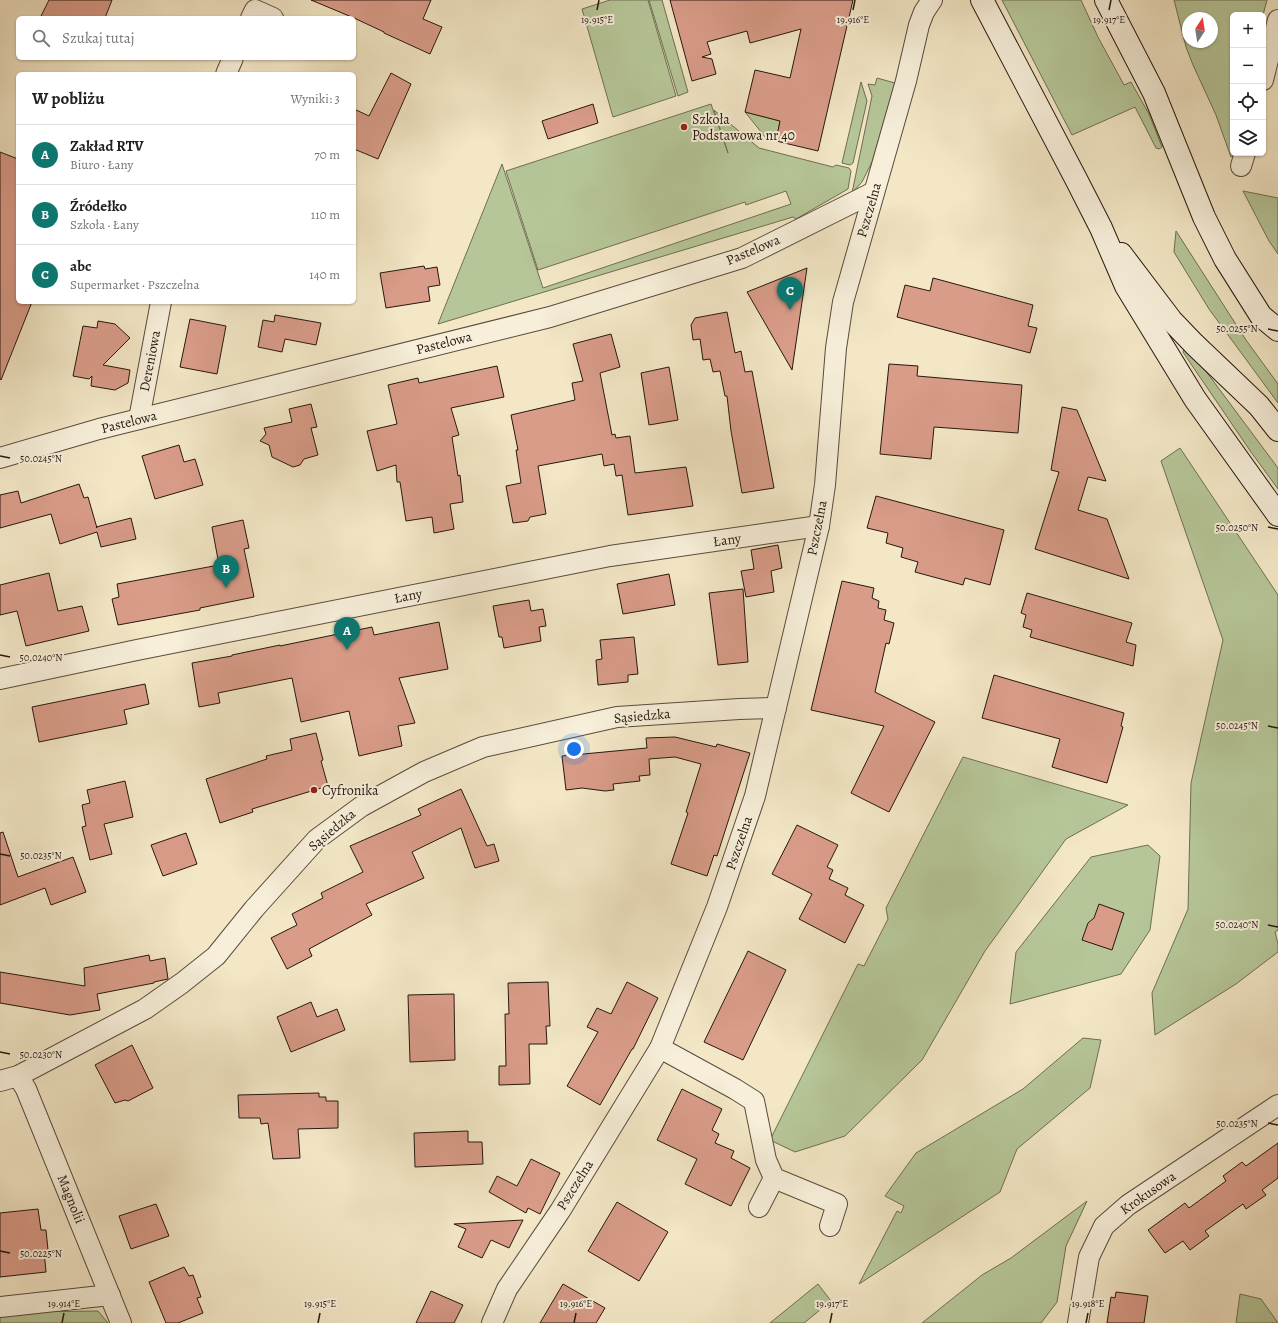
<!DOCTYPE html>
<html lang="pl">
<meta charset="utf-8">
<style>
body{margin:0;font-family:Alegreya,serif;background:#f6f6f6;color:#202124}
.controls{position:absolute;right:12px;top:12px;display:grid;overflow:hidden;border-radius:6px;box-shadow:0 1px 3px #0004}
.controls button{width:36px;height:36px;display:grid;place-items:center;padding:0;border:0;border-bottom:1px solid #e0e0e0;background:#fff;color:#202124;font:20px sans-serif}
.compass{position:absolute;left:1182px;top:12px;width:36px;height:36px;border-radius:50%;background:#fff;box-shadow:0 1px 3px #0004;rotate:12deg}
.you{position:absolute;left:574px;top:749px;width:14px;height:14px;margin:-10px;border:3px solid #fff;border-radius:50%;background:#1a73e8;box-shadow:0 0 0 6px #1a73e833}
.badge{display:grid;place-items:center;width:26px;height:26px;border-radius:50%;background:#0f766e;color:#fff;font-size:13px;font-weight:700}
.pin{position:absolute;translate:-50% -33px;filter:drop-shadow(0 1px 2px #0008)}
.pin::after{content:'';position:absolute;top:21px;width:14px;height:12px;background:inherit;clip-path:polygon(0 0,100% 0,50% 100%)}
.list{margin:0;padding:0;list-style:none}
h2{display:flex;justify-content:space-between;align-items:center;height:52px;margin:0;padding:0 16px;font-size:17px}
h2 small{font-size:13px;font-weight:400;color:#757577}
.list li{display:grid;grid-template-columns:26px 1fr auto;gap:12px;align-items:center;box-sizing:border-box;height:60px;padding:0 16px;border-top:1px solid #e0e0e0}
.list b{display:block;font-size:15px;white-space:nowrap}
.list p{margin:0;font-size:13px;white-space:nowrap;color:#757577}
.list em{font-size:13px;font-style:normal;color:#757577}
.icon{flex:none;width:22px;height:22px;fill:none;stroke:currentColor;stroke-width:2;stroke-linecap:round;stroke-linejoin:round}
.map{position:relative;flex:none;width:1278px;height:1323px;overflow:hidden}
.search{position:absolute;background:#fff;box-shadow:0 1px 3px #0004;left:16px;top:16px;width:340px;height:44px;display:flex;align-items:center;gap:10px;box-sizing:border-box;padding:0 14px;border-radius:6px;color:#757577;font-size:15px}
.panel{position:absolute;background:#fff;box-shadow:0 1px 3px #0004;left:16px;top:72px;width:340px;height:232px;border-radius:6px}
.map>svg:first-child{display:block}
.green{fill:#b6c698;stroke:#6e6e54;fill-rule:evenodd}
.building{fill:#d99c89;stroke:#27170f}
.lines{fill:none;stroke-linecap:round;stroke-linejoin:round}
.street-casing{stroke:#5a4b3d;stroke-width:22}
.secondary-casing{stroke:#27170f;stroke-width:24}
.street{stroke:#f7efda;stroke-width:20}
.secondary{stroke:#f7efda;stroke-width:22}
.ticks{fill:none;stroke:#27170f;stroke-width:1.5}
.poi-dot{fill:#8f2418;stroke:#f7efda;stroke-width:1.5}
.labels{text-anchor:middle;dominant-baseline:central;stroke-width:4;stroke-linejoin:round;paint-order:stroke}
.poi-label{font-size:14px;fill:#27170f;stroke:#f7efda;text-anchor:start}
.street-label{font-size:14px;fill:#27170f;stroke:#f7efda}
.ticks-label{font-size:10px;text-anchor:middle;fill:#27170f;stroke:#f7efda;stroke-width:4;stroke-linejoin:round;paint-order:stroke}
</style>
<div class="map">
<svg width="1278" height="1323" viewBox="0 0 1278 1323">
<rect width="100%" height="100%" fill="#f3e7c6"/>
<filter id="stains"><feTurbulence type="fractalNoise" baseFrequency=".005" numOctaves="4"/><feColorMatrix values="0 0 0 0 .2 0 0 0 0 .09 0 0 0 0 .02 0 0 0 .5 -.17"/></filter>
<radialGradient id="worn" r=".72"><stop offset=".6" stop-color="#630" stop-opacity="0"/><stop offset="1" stop-color="#630" stop-opacity=".3"/></radialGradient>
<g class="green">
<path d="M610,0h38l28,96 -63,21 -31,-108z"/>
<path d="M649,0h13l26,92 -10,4z"/>
<path d="M1002,0h79l17,37 26,48 7,-3 18,32 13,33 -3,2 -3,-1 -21,-41 -63,28z"/>
<path d="M1174,0h93l-4,15h-30v138h5l-7,4 -15,-42 -23,-50 -7,-18zM1188,18h24v24h-24z"/>
<path d="M877,78l18,5 -23,79 -10,20 -10,11 20,-97 -4,-12 7,1z"/>
<path d="M861,82l6,19 -14,62 -3,2 -8,-2z"/>
<path d="M711,104l17,49 -14,-43 45,38 74,19 3,-2 13,3 2,3 -3,18 -52,30 -3,-2 -355,107 64,-160 41,124 248,-84 -5,-13 -40,14 -1,-3 -207,68 -32,-99z"/>
<path d="M745,112l35,9 -4,20 -10,-3z"/>
<path d="M1243,191l35,7v56l-9,-13z"/>
<path d="M1176,231l70,109 32,44v19l-69,-94 -35,-57z"/>
<path d="M1184,349l21,21 73,98v21l-27,-37 -60,-88 -8,-12z"/>
<path d="M1180,448l98,147v335l-3,2 3,12v8l-42,32 -81,51 -3,-42 36,-84 3,-126 32,-143 -62,-179z"/>
<path d="M963,757l165,48 -62,34 -81,112 -63,109 -77,76 -50,16 -25,-12 88,-176 6,2 24,-47 -2,-11z"/>
<path d="M1148,845l12,11 -10,74 -29,44 -111,30 6,-52 75,-95z"/>
<path d="M1083,1038l18,2 -11,48 -73,61 -17,43 -141,92 38,-73 4,2 3,-7 -19,-10 31,-43 107,-64z"/>
<path d="M1087,1201l-21,45 -9,56 -16,21h-119l60,-48 29,-17z"/>
<path d="M818,1284l13,17 -27,22h-34z"/>
<path d="M1240,1294l21,5 17,24h-42z"/>
<path d="M98,1311l10,12h-108v-11z"/>
</g>
<g class="building">
<path d="M49,0h63l-7,18h-65z"/>
<path d="M311,0h120l-8,19 19,8 -12,27 -46,-21v-1l-30,-14z"/>
<path d="M670,0h183l-35,151 -42,-10 4,-20 -35,-9 10,-42 35,8 11,-49 -51,14 -3,-12 -40,11 4,12 -9,3 10,2 4,15 -24,7z"/>
<path d="M391,73l20,11 -33,75 -24,-10v-40l15,7z"/>
<path d="M593,104l5,19 -50,16 -6,-18z"/>
<path d="M0,152l18,7v143h14l-31,78 -1,-1z"/>
<path d="M424,266l1,3 12,-2 3,18 -12,2 2,14 -44,7 -6,-35z"/>
<path d="M807,268l-15,102 -45,-78z"/>
<path d="M933,278l100,27 -5,21 9,2 -7,25 -133,-36 8,-32 25,6z"/>
<path d="M727,312l8,41 6,-2 4,21 7,-1 22,117 -32,5 -11,-62 -4,-35h-2l-5,-25 -7,1 -3,-13 -7,1 -3,-21 -7,1 -2,-15 4,-7z"/>
<path d="M275,315l46,8 -5,22 -31,-6 -3,13 -24,-5 5,-27 11,2z"/>
<path d="M190,319l36,7 -9,48 -37,-7z"/>
<path d="M98,321l17,3 15,14 -27,27 27,5 -2,13 -13,7 -24,-4 1,-10 -3,3 -16,-3 10,-50 14,2z"/>
<path d="M611,334l9,33 -20,6 12,62 3,-1 1,4 14,-2 5,37 51,-6 7,39 -65,9 -6,-40 -6,1 -2,-12 -10,2 -2,-12 -64,12 8,48 -16,3 -2,4 -15,2 -7,-37 15,-3 -5,-33h2l-7,-35 64,-15 -3,-17 11,-2 -10,-37z"/>
<path d="M889,364l29,2 -1,10 105,9 -4,48 -84,-6 -3,32 -51,-5z"/>
<path d="M497,366l7,31 -53,11 8,27 -7,2 6,39 2,-1 3,27 -13,2 4,25 -20,4 -2,-16 -26,4 -6,-39h-3l-1,-17 -19,6 -10,-40 30,-7 -9,-39 30,-7 1,5z"/>
<path d="M669,367l9,53 -29,5 -8,-52z"/>
<path d="M311,404l6,23 -6,1 7,27 -14,4 -4,6 -7,2 -21,-10 -3,-12 -9,-4 6,-7 -2,-6 28,-6 -3,-13z"/>
<path d="M1062,407l15,3 29,71 -18,-4 -10,33 29,9 22,60 -94,-30 24,-77 -8,-2z"/>
<path d="M179,445l5,17 11,-3 8,26 -48,14 -13,-43z"/>
<path d="M79,484l5,14 4,-1 9,31 -1,-1 35,-9 5,21 -35,8 -4,-15 -37,12 -9,-30 -51,14v-33l18,-4 3,12z"/>
<path d="M876,496l128,34 -14,55 -25,-7 -2,7 -48,-13 3,-10 -17,-5 2,-9 -17,-5 2,-10 -21,-5z"/>
<path d="M243,520l6,28 -5,1 10,48 -54,11v2l-82,15 -6,-26 7,-2 -2,-13 102,-19 -7,-38z"/>
<path d="M778,545l4,23 -11,3 3,21 -28,5 -5,-26 13,-2 -3,-19z"/>
<path d="M49,573l9,38 24,-5 7,25 -63,15 -9,-35 -17,4v-30z"/>
<path d="M669,574l6,31 -52,9 -6,-30z"/>
<path d="M842,581l32,7 -2,10 7,3 -1,7 8,2 -2,10 10,3 -5,21 -3,-1 -11,49 60,30 -46,90 -38,-19 33,-67 -73,-16z"/>
<path d="M743,589l5,73 -30,3 -9,-72z"/>
<path d="M1027,593l105,30 -6,19 10,3 -3,21 -103,-29 2,-7 -9,-3 3,-12 -5,-2z"/>
<path d="M529,600l2,11 12,-2 3,17 -7,1 2,14 -37,7 -2,-11h-3l-6,-31z"/>
<path d="M439,622l9,47 -49,9 16,45 -17,3 4,20 -43,10 -10,-45 -48,11 -9,-44 -74,15 2,10 -21,4 -7,-44 40,-7v-1l48,-10v1l92,-19 2,8z"/>
<path d="M634,637l4,37 -10,1v7l-30,3 -2,-25 6,-1 -2,-19z"/>
<path d="M994,675l130,38 -3,13 2,1 -16,56 -55,-16 8,-28 -78,-21z"/>
<path d="M145,684l4,20 -25,6 3,14 -88,18 -7,-35z"/>
<path d="M316,733l7,27 -2,1 7,25 -76,23 1,3 -33,11 -14,-44 61,-20 -1,-3 26,-6 -2,-11z"/>
<path d="M675,737l41,10 1,-3 33,9 -33,103 -3,-1 -7,21 -36,-12 17,-51 -2,-1 15,-48 -26,-7 -26,2 1,16 -11,1 1,5 -27,3 1,6 -9,1 -23,-3 -16,2 -4,-34 85,-8 -1,-10z"/>
<path d="M125,781l8,36 -29,7 8,30 -22,6 -8,-33 4,-1 -4,-21 8,-2 -3,-13z"/>
<path d="M461,789l26,57 7,-2 5,17 -24,7 -14,-40 -49,24 12,26 -58,26 6,11 -63,34 3,7 -25,13 -16,-31 26,-13 -5,-11 31,-16 -2,-5 42,-21 -13,-26 71,-31 -3,-6z"/>
<path d="M797,825l41,20 -11,22 6,3 -4,9 19,9 -3,7 19,10 -19,38 -46,-24 13,-25 -40,-20z"/>
<path d="M3,832l15,45 55,-20 13,35 -35,13 -6,-17 -45,17v-72z"/>
<path d="M186,833l11,31 -34,12 -12,-31z"/>
<path d="M1099,904l25,9 -12,37 -30,-10 6,-17 6,-5z"/>
<path d="M748,951l38,19 -43,90 -39,-18z"/>
<path d="M149,955l1,6 15,-3 3,21 -14,3v1l-57,11 3,16 -30,5 -70,-12v-31l85,14 -1,-18z"/>
<path d="M548,982l2,44h-4l1,18h-18l1,40 -31,1v-19h7l-1,-52h4l-1,-31z"/>
<path d="M627,982l31,16 -25,51h-1l-32,56 -33,-19 31,-54 -11,-5 10,-19 14,6z"/>
<path d="M454,994l1,66 -45,2 -2,-67z"/>
<path d="M311,1002l6,15 20,-8 8,21 -54,22 -14,-35z"/>
<path d="M132,1045l21,43 -25,13 -3,-1 -10,3 -20,-38z"/>
<path d="M682,1089l40,20 -10,21 7,4 -4,9 19,8 -3,7 19,10 -19,38 -46,-22 12,-25 -40,-19z"/>
<path d="M319,1093v4h7v4h12v27l-40,1 2,29 -27,1 -5,-36 -7,1 -1,-6h-21l-1,-23z"/>
<path d="M468,1131v11h14l1,22 -68,3 -1,-34z"/>
<path d="M1278,1143v35l-16,12 4,5 -20,14 -3,-5 -38,27 4,5 -19,14 -7,-9 -18,12 -17,-23 37,-27 4,5 37,-27 -3,-5 19,-14 4,4z"/>
<path d="M531,1159l29,14 -20,41 -12,-6 -2,5 -37,-21 8,-16 20,10z"/>
<path d="M617,1202l51,30 -29,49 -51,-30z"/>
<path d="M156,1204l13,32 -38,13 -12,-33z"/>
<path d="M38,1209l3,21h5l2,20 -4,1 2,21 -46,5v-64z"/>
<path d="M523,1220l-14,28 -18,-8 -9,18 -24,-11 8,-18 -12,-5z"/>
<path d="M184,1267l5,9 4,-1 8,22 -4,1 6,15 -25,10h-12l-17,-41z"/>
<path d="M563,1284l42,24 -9,15h-56z"/>
<path d="M431,1291l32,14 -9,18h-38z"/>
<path d="M1116,1292l32,4 -4,27h-37l4,-26 4,1z"/>
</g>
<g class="lines">
<g class="street-casing">
<g id="street">
<path d="M251,18l4,-8 18,8"/>
<path d="M226,74l7,-16"/>
<path d="M1263,80l15,-60"/>
<path d="M1241,166l4,-13"/>
<path d="M139,419l22,-117"/>
<path d="M0,458l99,-29 451,-112 192,-59 132,-66"/>
<path d="M0,679l137,-29 473,-94 209,-30"/>
<path d="M660,1048l75,41 19,12 12,59 8,18 63,26 -7,22"/>
<path d="M18,1076l8,13 95,234"/>
<path d="M0,1081l18,-5 127,-67 37,-26 34,-27 38,-47 63,-70 45,-33 62,-34 59,-25 134,-30 122,-8 37,-1"/>
<path d="M759,1207l15,-29"/>
<path d="M0,1307l110,-12"/>
<path d="M492,1323l15,-34 53,-78 100,-163 57,-141 38,-111 64,-270 6,-41 11,-137 7,-46 63,-221 13,-56 5,-13 8,-12"/>
<path d="M1078,1323l11,-66 15,-31 24,-21 150,-100"/>
</g>
</g>
<g class="secondary-casing">
<g id="secondary">
<path d="M982,0l94,179 25,49 25,58 69,113 83,116"/>
<path d="M1106,0l48,93 50,124 21,42 36,57 17,14"/>
<path d="M1121,254l50,66 23,24 65,62 19,24"/>
</g>
</g>
<use href="#street" class="street"/>
<use href="#secondary" class="secondary"/>
</g>
<path class="ticks" d="M597,10l2,-10M853,10l2,-10M1109,10l2,-10M1268,329l10,2M0,456l10,2M1268,527l10,2M0,655l10,2M1268,726l10,2M0,854l10,2M1268,925l10,2M0,1052l10,2M1268,1123l10,2M0,1251l10,2M62,1323l2,-10M318,1323l2,-10M574,1323l2,-10M830,1323l2,-10M1086,1323l2,-10"/>
<g class="poi-dot">
<circle cx="684" cy="127" r="4"/>
<circle cx="314" cy="790" r="4"/>
</g>
<g class="labels">
<g class="poi-label">
<text x="692" y="119">Szkoła<tspan x="692" dy="16">Podstawowa nr 40</tspan></text>
<text x="322" y="790">Cyfronika</text>
</g>
<g class="street-label">
<text transform="translate(869 210) rotate(-74)">Pszczelna</text>
<text transform="translate(753 250) rotate(-23)">Pastelowa</text>
<text transform="translate(444 343) rotate(-14)">Pastelowa</text>
<text transform="translate(150 361) rotate(-79)">Dereniowa</text>
<text transform="translate(129 422) rotate(-14)">Pastelowa</text>
<text transform="translate(817 528) rotate(-79)">Pszczelna</text>
<text transform="translate(727 540) rotate(-8)">Łany</text>
<text transform="translate(408 596) rotate(-11)">Łany</text>
<text transform="translate(642 716) rotate(-5)">Sąsiedzka</text>
<text transform="translate(332 830) rotate(-40)">Sąsiedzka</text>
<text transform="translate(739 843) rotate(-71)">Pszczelna</text>
<text transform="translate(575 1185) rotate(-58)">Pszczelna</text>
<text transform="translate(1148 1193) rotate(-35)">Krokusowa</text>
<text transform="translate(71 1199) rotate(68)">Magnolii</text>
</g>
</g>
<g class="ticks-label">
<text x="597" y="23">19.915°E</text>
<text x="853" y="23">19.916°E</text>
<text x="1109" y="23">19.917°E</text>
<text x="1237" y="332">50.0255°N</text>
<text x="41" y="462">50.0245°N</text>
<text x="1237" y="531">50.0250°N</text>
<text x="41" y="661">50.0240°N</text>
<text x="1237" y="729">50.0245°N</text>
<text x="41" y="859">50.0235°N</text>
<text x="1237" y="928">50.0240°N</text>
<text x="41" y="1058">50.0230°N</text>
<text x="1237" y="1127">50.0235°N</text>
<text x="41" y="1257">50.0225°N</text>
<text x="64" y="1307">19.914°E</text>
<text x="320" y="1307">19.915°E</text>
<text x="576" y="1307">19.916°E</text>
<text x="832" y="1307">19.917°E</text>
<text x="1088" y="1307">19.918°E</text>
</g>
<rect width="100%" height="100%" filter="url(#stains)"/>
<rect width="100%" height="100%" fill="url(#worn)"/>
</svg>
<div class="controls">
<button>+</button>
<button>−</button>
<button><svg class="icon" aria-label="locate" viewBox="0 0 24 24"><circle cx="12" cy="12" r="6"/><path d="M12 2v4M12 18v4M2 12h4M18 12h4"/></svg></button>
<button><svg class="icon" aria-label="layers" viewBox="0 0 24 24"><path d="M12 4l9 5-9 5-9-5zM3 14l9 5 9-5"/></svg></button>
</div>
<svg class="compass" viewBox="-18 -18 36 36"><path d="M0-13l5 13h-10z" fill="#e53935"/><path d="M0 13l5-13h-10z" fill="#757577"/></svg>
<div class="you"></div>
<div class="pin badge" style="left:347px;top:650px">A</div>
<div class="pin badge" style="left:226px;top:588px">B</div>
<div class="pin badge" style="left:790px;top:310px">C</div>
<div class="search"><svg class="icon" aria-label="search" viewBox="0 0 24 24"><circle cx="10" cy="10" r="6"/><path d="M15 15l6 6"/></svg>Szukaj tutaj</div>
<section class="panel">
<h2>W pobliżu<small>Wyniki: 3</small></h2>
<ul class="list">
<li><span class="badge">A</span><div><b>Zakład RTV</b><p>Biuro · Łany</p></div><em>70 m</em></li>
<li><span class="badge">B</span><div><b>Źródełko</b><p>Szkoła · Łany</p></div><em>110 m</em></li>
<li><span class="badge">C</span><div><b>abc</b><p>Supermarket · Pszczelna</p></div><em>140 m</em></li>
</ul>
</section>
</div>
